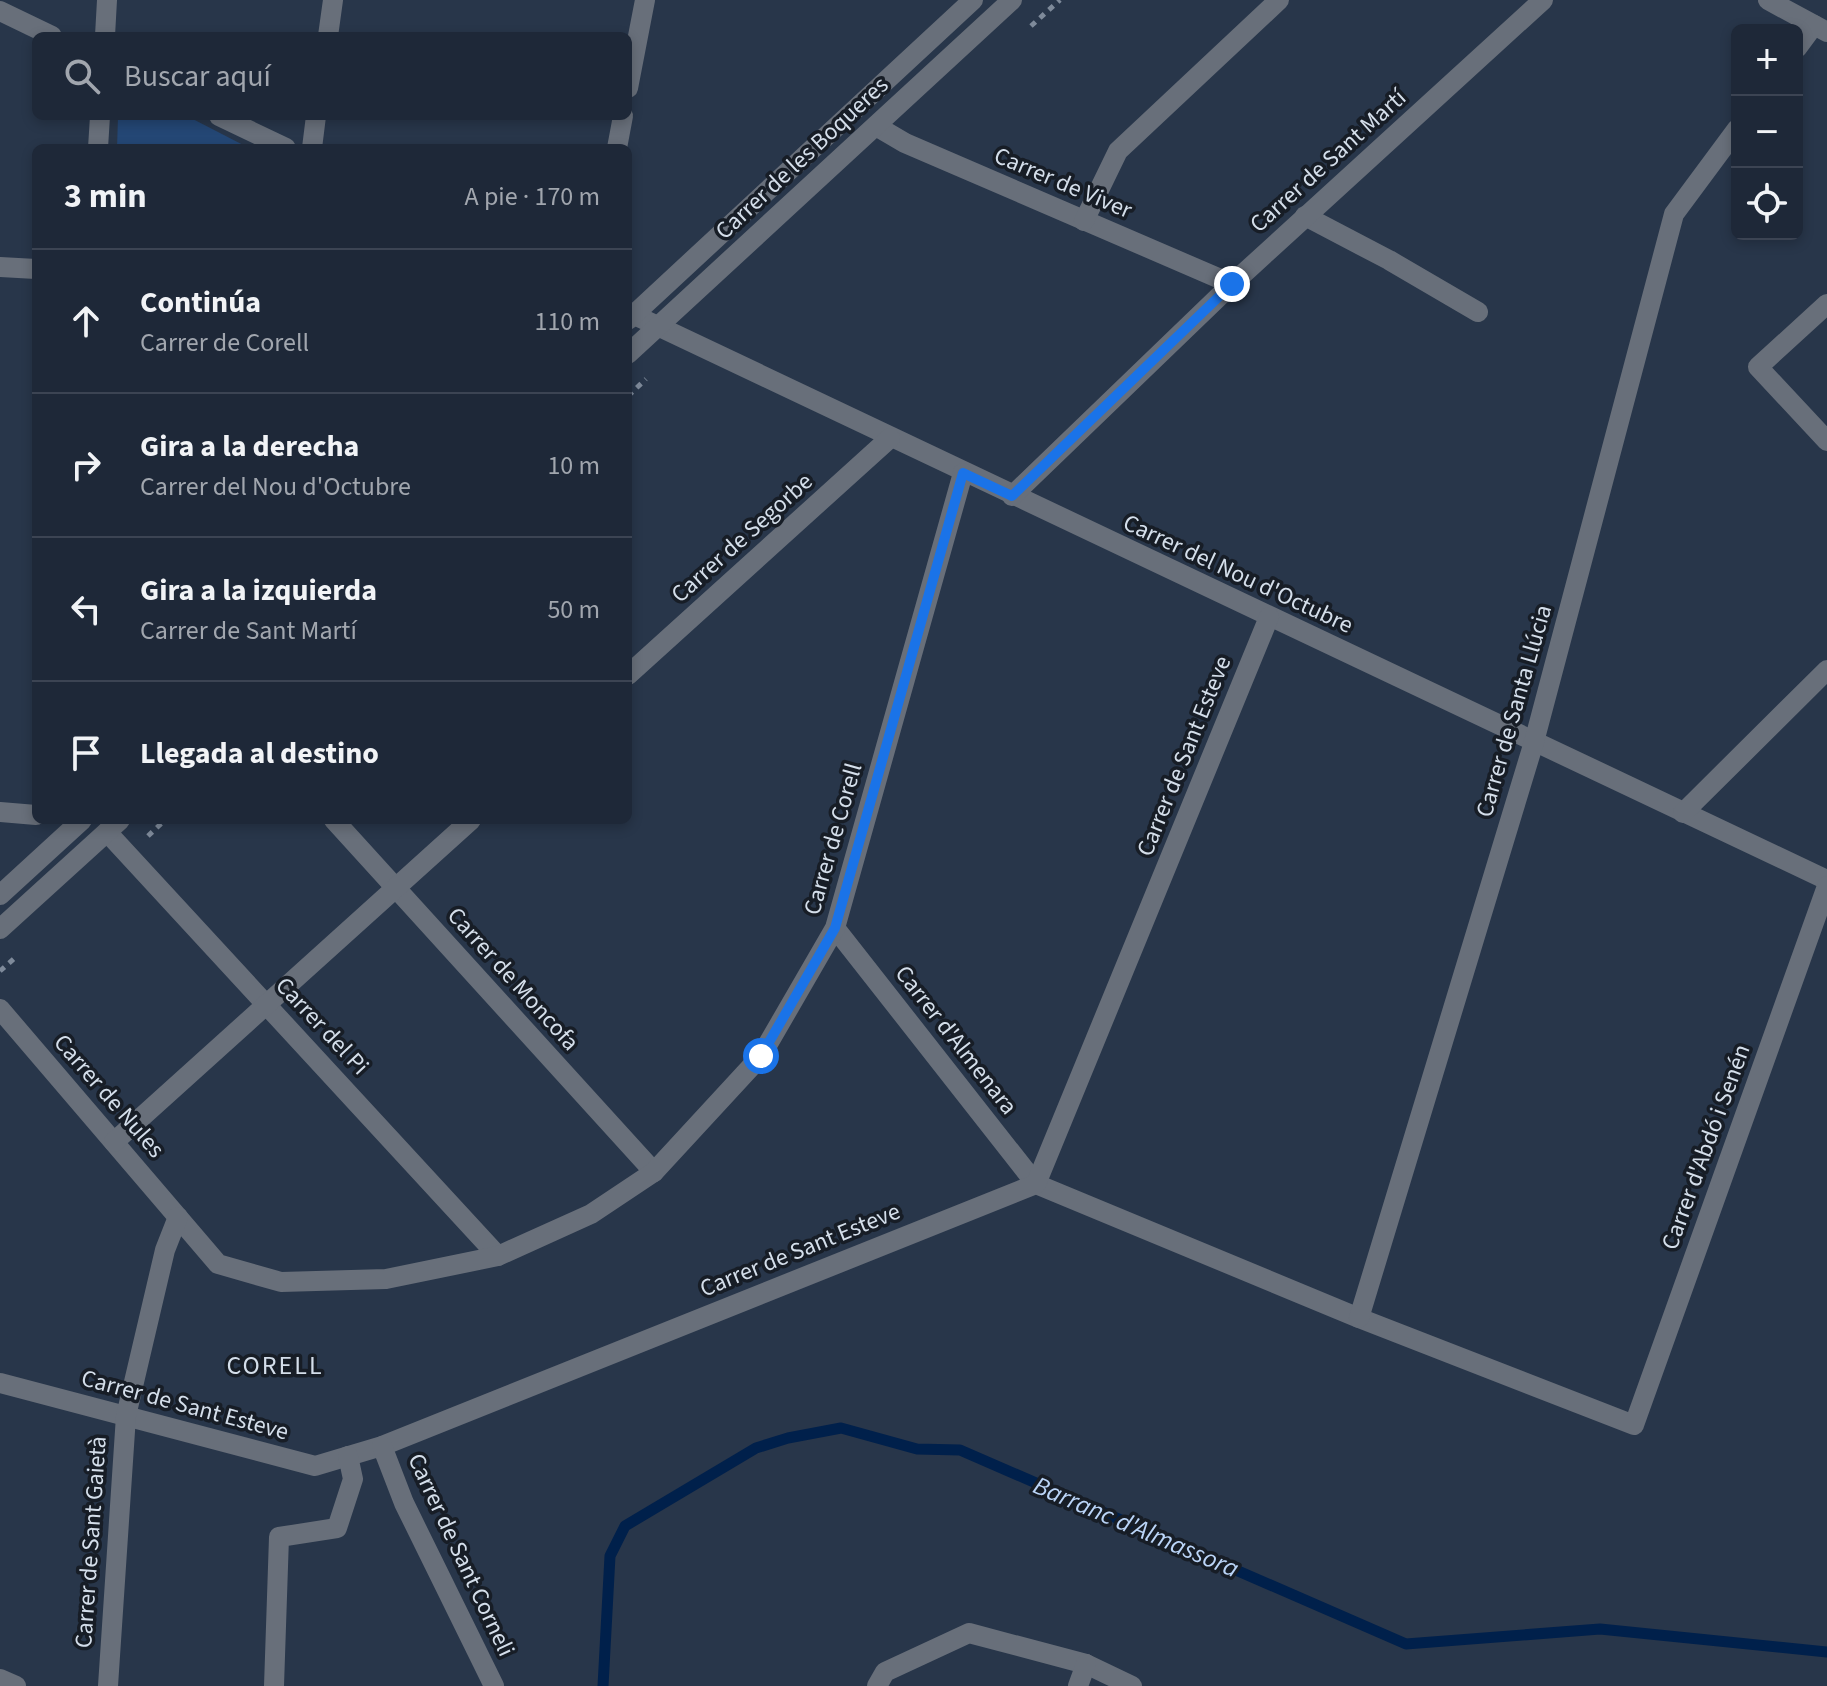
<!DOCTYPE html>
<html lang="es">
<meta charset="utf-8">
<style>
body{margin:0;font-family:"Source Sans 3",sans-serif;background:#263040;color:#f1f3f6}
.controls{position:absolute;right:24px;top:24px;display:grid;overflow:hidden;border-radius:12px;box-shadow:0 4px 12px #0003}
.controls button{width:72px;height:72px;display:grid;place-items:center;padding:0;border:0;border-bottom:2px solid #3c4453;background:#1e2838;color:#f1f3f6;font:40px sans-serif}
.stop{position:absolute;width:24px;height:24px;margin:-18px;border:6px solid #1a73e8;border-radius:50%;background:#fff}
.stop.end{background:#1a73e8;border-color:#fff;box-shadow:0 2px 8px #0008}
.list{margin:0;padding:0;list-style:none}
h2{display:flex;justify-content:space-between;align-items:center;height:104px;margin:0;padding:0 32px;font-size:34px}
h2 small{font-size:26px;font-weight:400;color:#a1a6ae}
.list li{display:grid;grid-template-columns:52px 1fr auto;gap:24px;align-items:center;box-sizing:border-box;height:144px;padding:0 32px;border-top:2px solid #3c4453}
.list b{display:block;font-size:30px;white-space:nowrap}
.list p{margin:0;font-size:26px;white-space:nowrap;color:#a1a6ae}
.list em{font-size:26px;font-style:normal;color:#a1a6ae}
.icon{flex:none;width:44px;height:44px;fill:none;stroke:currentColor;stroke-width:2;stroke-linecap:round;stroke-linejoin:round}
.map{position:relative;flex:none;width:1827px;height:1686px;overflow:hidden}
.search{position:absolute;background:#1e2838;box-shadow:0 4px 12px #0003;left:32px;top:32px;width:600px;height:88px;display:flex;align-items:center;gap:20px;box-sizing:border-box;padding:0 28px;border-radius:12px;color:#a1a6ae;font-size:30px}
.panel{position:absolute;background:#1e2838;box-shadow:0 4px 12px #0003;left:32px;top:144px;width:600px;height:680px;border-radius:12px}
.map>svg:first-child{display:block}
.green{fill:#244775}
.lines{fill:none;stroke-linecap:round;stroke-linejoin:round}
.stream{stroke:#00204b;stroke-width:11}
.path{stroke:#7e8a9a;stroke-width:5;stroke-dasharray:6 6;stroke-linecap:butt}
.minor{stroke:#686f7a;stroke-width:20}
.route{stroke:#1a73e8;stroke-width:10}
.labels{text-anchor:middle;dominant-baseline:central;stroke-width:7;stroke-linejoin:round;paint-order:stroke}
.street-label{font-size:24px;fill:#d4deea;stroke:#171d26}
.neighbourhood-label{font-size:26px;letter-spacing:2px;fill:#d4deea;stroke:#171d26}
.water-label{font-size:26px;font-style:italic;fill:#bbd5f8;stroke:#171d26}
</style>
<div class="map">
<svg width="1827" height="1686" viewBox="0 0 1827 1686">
<rect width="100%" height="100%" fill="#28364a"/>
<path class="green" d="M118,116h69l62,32h-132z"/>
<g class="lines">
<path class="stream" d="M603,1686l7,-130 15,-30 131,-78 32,-10 53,-10 76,21 43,1 446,194 194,-15 227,23"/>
<g class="path">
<path d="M1031,26l29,-26"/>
<path d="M628,396l18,-17"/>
<path d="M148,836l17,-16"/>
<path d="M0,971l17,-15"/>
</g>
<g class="minor">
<path d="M1768,0l59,32"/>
<path d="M0,11l52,25"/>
<path d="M105,36l2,-36"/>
<path d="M328,36l5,-36"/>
<path d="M1797,48l17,-23"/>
<path d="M628,88l17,-88"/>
<path d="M219,116l67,32"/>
<path d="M876,126l29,17 327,141"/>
<path d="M98,148l2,-32"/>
<path d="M312,148l4,-32"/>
<path d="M617,148l6,-32"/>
<path d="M1305,216l84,44 89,52"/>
<path d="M1084,221l34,-70 161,-151"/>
<path d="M0,267l36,2"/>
<path d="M1827,304l-69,63 69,74"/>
<path d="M628,312l1199,568"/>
<path d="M628,320l345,-320"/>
<path d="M628,354l384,-354"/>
<path d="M1012,496l220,-212 311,-284"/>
<path d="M628,675l262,-237"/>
<path d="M0,812l36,3"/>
<path d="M1683,813l144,-143"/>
<path d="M334,820l320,352"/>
<path d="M107,832l391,424"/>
<path d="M0,895l82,-75"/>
<path d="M835,928l201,256 323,134 275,107 193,-539"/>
<path d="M0,929l120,-109"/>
<path d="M0,1009l218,255 63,18 105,-3 112,-23 93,-42 63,-42 107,-116 74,-128 128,-455"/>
<path d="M114,1142l357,-322"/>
<path d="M1359,1318l175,-576 140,-528 63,-85"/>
<path d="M0,1383l315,83 67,-20 654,-262 233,-567"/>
<path d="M382,1446l22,57 90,183"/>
<path d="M0,1679l16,7"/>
<path d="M108,1686l18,-270 39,-166 13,-33"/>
<path d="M274,1686l5,-149 58,-9 16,-49 -5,-23"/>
<path d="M877,1686l8,-14 84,-39 117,31 46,22"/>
<path d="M1078,1686l8,-22"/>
</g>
</g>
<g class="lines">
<path class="route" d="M761,1056l74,-128 128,-455 49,23 220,-212"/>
</g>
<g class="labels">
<g class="street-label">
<text transform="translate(802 158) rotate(-43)">Carrer de les Boqueres</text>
<text transform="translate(1328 161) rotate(-42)">Carrer de Sant Martí</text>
<text transform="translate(1063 183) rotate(23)">Carrer de Viver</text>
<text transform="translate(742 538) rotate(-42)">Carrer de Segorbe</text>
<text transform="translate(1238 574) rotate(25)">Carrer del Nou d'Octubre</text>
<text transform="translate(1514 711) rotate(-74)">Carrer de Santa Llúcia</text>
<text transform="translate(1184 756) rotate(-68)">Carrer de Sant Esteve</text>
<text transform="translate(833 839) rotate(-74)">Carrer de Corell</text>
<text transform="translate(513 979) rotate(48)">Carrer de Moncofa</text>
<text transform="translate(322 1026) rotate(47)">Carrer del Pi</text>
<text transform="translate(956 1040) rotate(52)">Carrer d'Almenara</text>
<text transform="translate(109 1096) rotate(49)">Carrer de Nules</text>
<text transform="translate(1706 1147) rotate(-70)">Carrer d'Abdó i Senén</text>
<text transform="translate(800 1250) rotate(-22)">Carrer de Sant Esteve</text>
<text transform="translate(185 1405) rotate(15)">Carrer de Sant Esteve</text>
<text transform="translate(91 1542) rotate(-86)">Carrer de Sant Gaietà</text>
<text transform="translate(461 1555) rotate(65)">Carrer de Sant Corneli</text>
</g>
<g class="neighbourhood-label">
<text x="275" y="1365">CORELL</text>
</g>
<g class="water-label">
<text transform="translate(1136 1527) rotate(23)">Barranc d'Almassora</text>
</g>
</g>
</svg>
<div class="controls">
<button>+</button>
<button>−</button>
<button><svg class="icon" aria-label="locate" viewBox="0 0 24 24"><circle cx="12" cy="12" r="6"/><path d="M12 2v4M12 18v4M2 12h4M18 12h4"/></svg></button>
</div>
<div class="stop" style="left:761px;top:1056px"></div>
<div class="stop end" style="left:1232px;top:284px"></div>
<div class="search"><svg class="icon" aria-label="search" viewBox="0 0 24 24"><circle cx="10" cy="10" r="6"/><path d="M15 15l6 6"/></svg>Buscar aquí</div>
<section class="panel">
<h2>3 min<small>A pie · 170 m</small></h2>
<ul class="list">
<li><svg class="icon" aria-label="ahead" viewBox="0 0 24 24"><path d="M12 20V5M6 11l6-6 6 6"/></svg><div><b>Continúa</b><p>Carrer de Corell</p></div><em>110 m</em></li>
<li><svg class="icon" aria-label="right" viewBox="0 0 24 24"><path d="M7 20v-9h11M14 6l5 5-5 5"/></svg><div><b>Gira a la derecha</b><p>Carrer del Nou d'Octubre</p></div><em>10 m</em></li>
<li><svg class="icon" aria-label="left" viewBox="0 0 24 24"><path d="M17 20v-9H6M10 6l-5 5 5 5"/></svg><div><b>Gira a la izquierda</b><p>Carrer de Sant Martí</p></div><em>50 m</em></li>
<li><svg class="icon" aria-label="arrive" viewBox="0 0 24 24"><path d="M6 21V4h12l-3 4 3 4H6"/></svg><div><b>Llegada al destino</b></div></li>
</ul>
</section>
</div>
